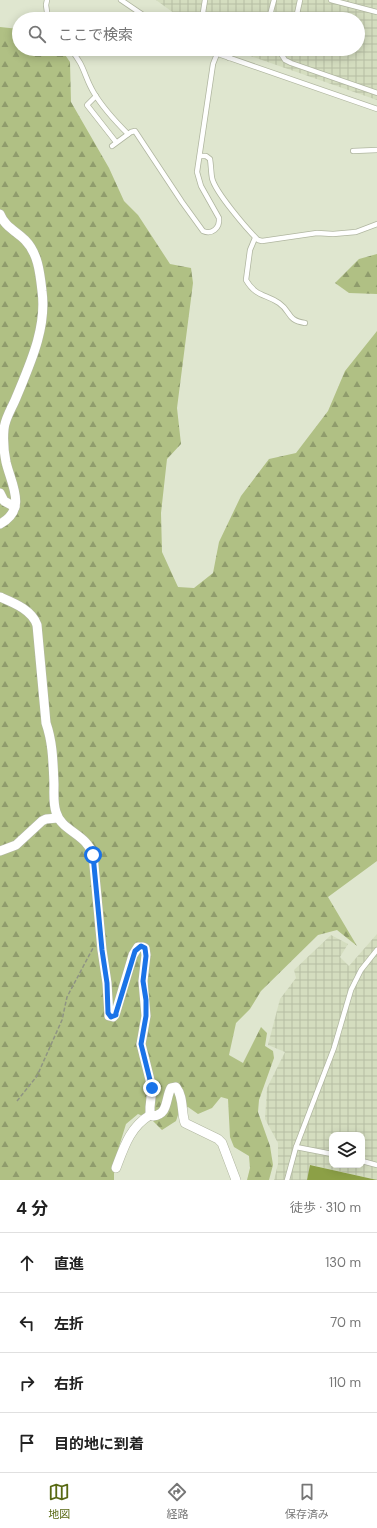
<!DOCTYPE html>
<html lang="ja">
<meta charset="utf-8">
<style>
body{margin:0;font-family:"DM Sans","Noto Sans JP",sans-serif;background:#f2f2f2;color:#222}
.controls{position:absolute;right:12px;bottom:12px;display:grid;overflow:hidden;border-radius:8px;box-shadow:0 2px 10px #0003}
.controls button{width:36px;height:36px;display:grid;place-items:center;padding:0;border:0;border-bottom:1px solid #e0e0e0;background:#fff;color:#222;font:20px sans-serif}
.stop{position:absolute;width:12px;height:12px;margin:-9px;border:3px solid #1a73e8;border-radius:50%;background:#fff}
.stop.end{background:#1a73e8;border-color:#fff;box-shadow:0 1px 4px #0008}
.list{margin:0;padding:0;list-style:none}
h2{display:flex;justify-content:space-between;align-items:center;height:52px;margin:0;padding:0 16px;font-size:17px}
h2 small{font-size:13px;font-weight:400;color:#767676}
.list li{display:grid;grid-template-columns:26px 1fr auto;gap:12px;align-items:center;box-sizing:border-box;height:60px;padding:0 16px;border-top:1px solid #e0e0e0}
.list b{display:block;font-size:15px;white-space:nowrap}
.list em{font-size:13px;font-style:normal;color:#767676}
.icon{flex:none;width:22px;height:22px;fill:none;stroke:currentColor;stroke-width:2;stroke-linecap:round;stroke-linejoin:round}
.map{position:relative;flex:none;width:377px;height:1180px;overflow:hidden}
.search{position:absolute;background:#fff;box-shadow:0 2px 10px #0003;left:12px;right:12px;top:12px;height:44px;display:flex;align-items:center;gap:10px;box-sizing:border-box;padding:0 14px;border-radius:22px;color:#767676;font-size:15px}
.sheet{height:292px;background:#fff}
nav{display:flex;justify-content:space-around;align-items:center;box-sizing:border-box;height:56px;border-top:1px solid #e0e0e0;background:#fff;font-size:11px;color:#767676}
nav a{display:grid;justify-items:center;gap:2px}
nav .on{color:#586913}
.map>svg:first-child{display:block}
.industrial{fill:url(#industrial-grid);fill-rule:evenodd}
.forest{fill:url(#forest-firs)}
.water{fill:#8ca046}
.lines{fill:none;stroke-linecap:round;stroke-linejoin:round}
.service-casing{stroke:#b0b6a0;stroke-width:6}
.minor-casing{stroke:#b0b6a0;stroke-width:10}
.path{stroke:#8f9483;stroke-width:1.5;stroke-dasharray:4 2;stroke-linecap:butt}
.service{stroke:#fff;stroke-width:4.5}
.minor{stroke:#fff;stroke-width:9}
.route{stroke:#1a73e8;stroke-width:5}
</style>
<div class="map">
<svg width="377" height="1180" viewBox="0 0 377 1180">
<defs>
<pattern id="industrial-grid" width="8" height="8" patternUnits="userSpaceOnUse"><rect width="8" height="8" fill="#d4ddbf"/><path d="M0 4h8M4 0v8" fill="none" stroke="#b6bea4"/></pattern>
<pattern id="forest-firs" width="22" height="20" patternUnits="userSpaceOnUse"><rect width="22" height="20" fill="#b0c084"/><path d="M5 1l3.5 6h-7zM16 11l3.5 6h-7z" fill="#8f9c6c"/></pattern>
</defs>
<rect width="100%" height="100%" fill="#dfe6cf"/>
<g class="industrial">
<path d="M156,0h221v100l-147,-51h128v-30h-176z"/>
<path d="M377,934v246l-66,-15 -4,15h-33l4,-16v-21l-13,-24 2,-31 18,-36 -17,-7 12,-46 16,-21 -2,-8 37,-35 17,9 -8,13 9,9zM332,1135h30v30h-30z"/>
</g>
<g class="forest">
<path d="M0,27l19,2v20h42l9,13 1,40 38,66 15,33 14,14 32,49 21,4 2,15 -16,125 4,36 -14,15 -6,54 1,39 16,35 16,1 19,-15 6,-31 22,-46 28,-37 27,-6 32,-42 17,-40 32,-40v530l-49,36 29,49 -20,-16 -19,5 -57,56 -11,18 -14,14 -7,32 14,8 18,-36 6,6 -2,13 8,5 1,7 -15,42 -1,12 12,34 3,19 -4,15h-22l3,-12 -1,-12 -15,-9 -4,-10 -2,-38 -7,-2 -9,11 -14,6 -10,-7 -8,2 -4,12 -14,9 -10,-10 -14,-6 -12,10 -12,39v17h-114z"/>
<path d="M377,254v40l-28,-1 -14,-10 24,-24z"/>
</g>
<path class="water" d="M310,1165l67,15h-70z"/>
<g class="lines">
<g class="service-casing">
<g id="service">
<path d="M47,0l-1,5 2,14"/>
<path d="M121,0l28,19"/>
<path d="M331,0l46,12"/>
<path d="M297,14l3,-14"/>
<path d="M202,19l3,-19"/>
<path d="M269,19l5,-19"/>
<path d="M70,49c15,16 14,28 24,44 9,15 22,29 34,41"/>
<path d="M204,49l173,60"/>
<path d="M278,49l7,11 6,3 86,30"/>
<path d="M229,58l3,-9"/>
<path d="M96,96l-9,9 29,37"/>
<path d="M112,146l19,-14 4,-1 47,71 21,29c9,4 17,-3 16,-13l-18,-32 -4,-14 16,-108 4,-10"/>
<path d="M353,151l24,-1"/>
<path d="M200,156h6l4,3c1,6 1,13 2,19 3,14 35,51 46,62l4,1 55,-8 16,1 23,-2 21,-8"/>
<path d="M255,238l-5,12 -4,30c10,17 20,14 33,23 13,9 7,17 26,20"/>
<path d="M296,1147l36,7"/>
<path d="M362,1161l15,4"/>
<path d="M287,1180l9,-33 38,-99 17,-58 10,-20 16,-20"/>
</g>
</g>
<g class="minor-casing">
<g id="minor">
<path d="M0,214c5,13 16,17 25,26 13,13 15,33 17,51 5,37 -12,73 -26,107 -4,10 -11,20 -12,31 -1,11 0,23 2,33 5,22 22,47 -6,62"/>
<path d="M0,493l4,8 11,6"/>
<path d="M0,597c14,6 32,13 37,28l9,98c7,20 7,40 8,61 0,9 -1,19 2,28 5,19 31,22 37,43l9,95 5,33 2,33 4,1 2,-2 18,-60 5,-8h5l2,1 1,7 -3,26 3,35 -5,28 11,44 -2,19v8l3,1c16,-2 12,-17 18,-28l5,-1c8,10 5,25 9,36l33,16 4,4 14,37"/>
<path d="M0,851l16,-6 26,-24 4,-2 12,-1"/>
<path d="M116,1168c8,-21 14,-41 34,-53"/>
</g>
</g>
<path class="path" d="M17,1101l20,-25 25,-56 5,-23 26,-49"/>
<use href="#service" class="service"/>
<use href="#minor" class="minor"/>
</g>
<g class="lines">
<path class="route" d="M93,855l9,95 5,33 1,30 3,4 5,-2v-2l19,-62 6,-5 4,2 1,8 -3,25 3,19v16l-5,28 11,44"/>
</g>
</svg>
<div class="controls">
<button><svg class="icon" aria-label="layers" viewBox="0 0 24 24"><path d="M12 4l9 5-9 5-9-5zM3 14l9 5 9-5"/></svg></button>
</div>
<div class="stop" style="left:93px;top:855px"></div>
<div class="stop end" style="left:152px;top:1088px"></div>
<div class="search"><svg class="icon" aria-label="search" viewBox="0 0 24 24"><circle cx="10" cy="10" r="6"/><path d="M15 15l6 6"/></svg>ここで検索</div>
</div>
<section class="sheet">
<h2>4 分<small>徒歩 · 310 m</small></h2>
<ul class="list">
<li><svg class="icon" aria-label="ahead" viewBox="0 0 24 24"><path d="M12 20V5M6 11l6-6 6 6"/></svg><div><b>直進</b></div><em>130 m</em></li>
<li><svg class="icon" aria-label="left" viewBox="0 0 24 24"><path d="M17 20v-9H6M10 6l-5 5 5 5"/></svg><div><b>左折</b></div><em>70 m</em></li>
<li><svg class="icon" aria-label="right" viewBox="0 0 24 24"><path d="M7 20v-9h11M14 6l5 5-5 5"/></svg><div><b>右折</b></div><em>110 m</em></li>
<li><svg class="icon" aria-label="arrive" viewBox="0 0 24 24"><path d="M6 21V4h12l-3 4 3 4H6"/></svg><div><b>目的地に到着</b></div></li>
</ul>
</section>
<nav>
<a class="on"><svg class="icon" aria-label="map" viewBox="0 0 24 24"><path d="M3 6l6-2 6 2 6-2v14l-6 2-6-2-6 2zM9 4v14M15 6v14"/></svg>地図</a>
<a><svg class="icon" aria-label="directions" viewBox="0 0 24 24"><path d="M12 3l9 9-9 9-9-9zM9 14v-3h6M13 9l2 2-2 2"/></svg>経路</a>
<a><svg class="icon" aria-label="saved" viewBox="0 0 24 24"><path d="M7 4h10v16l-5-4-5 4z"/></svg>保存済み</a>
</nav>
